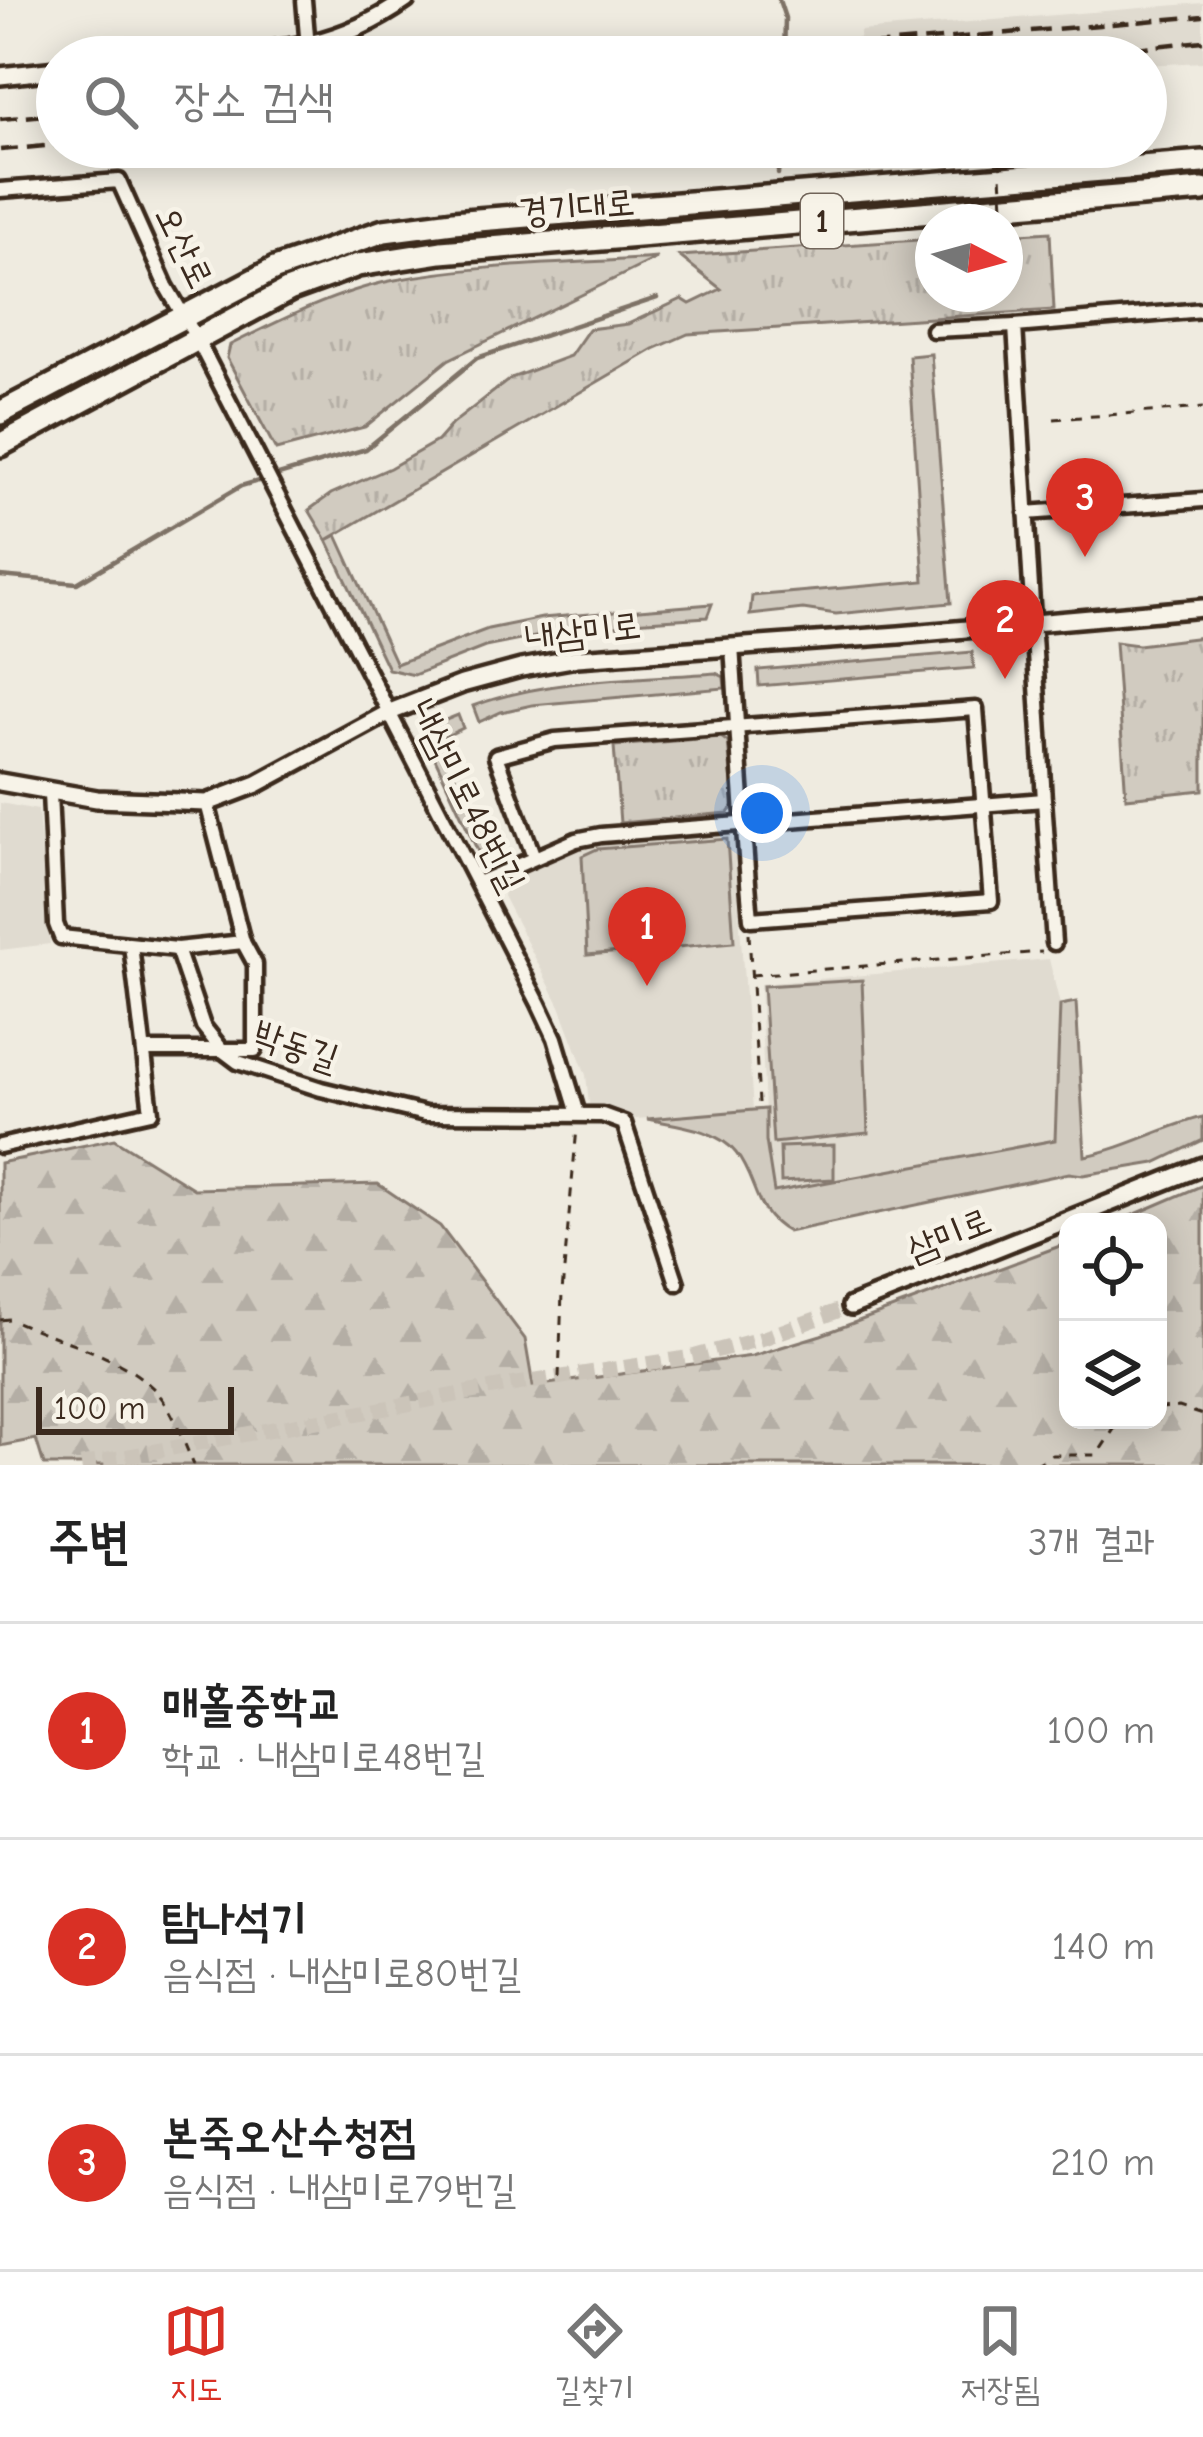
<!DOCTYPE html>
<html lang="ko">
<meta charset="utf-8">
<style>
body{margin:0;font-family:"Comic Neue","Poor Story",sans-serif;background:#f6f6f6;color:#222}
.controls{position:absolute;right:36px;bottom:36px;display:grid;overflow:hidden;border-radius:24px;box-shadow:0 6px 30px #0003}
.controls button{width:108px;height:108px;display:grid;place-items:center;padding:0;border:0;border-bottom:3px solid #e0e0e0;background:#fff;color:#222;font:60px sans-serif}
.compass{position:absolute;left:915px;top:204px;width:108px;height:108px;border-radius:50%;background:#fff;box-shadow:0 6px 30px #0003;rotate:96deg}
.scale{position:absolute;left:36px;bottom:30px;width:198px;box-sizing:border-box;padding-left:12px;border:6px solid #3b2a1e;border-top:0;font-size:33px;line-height:42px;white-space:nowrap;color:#3b2a1e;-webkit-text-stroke:9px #f7f3e8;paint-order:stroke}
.you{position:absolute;left:762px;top:813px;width:42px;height:42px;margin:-30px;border:9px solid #fff;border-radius:50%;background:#1a73e8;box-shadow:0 0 0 18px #1a73e833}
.badge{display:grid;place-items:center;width:78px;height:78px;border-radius:50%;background:#d93025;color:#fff;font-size:39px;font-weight:700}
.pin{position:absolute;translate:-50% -99px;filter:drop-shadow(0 3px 6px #0008)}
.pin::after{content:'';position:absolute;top:63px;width:42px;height:36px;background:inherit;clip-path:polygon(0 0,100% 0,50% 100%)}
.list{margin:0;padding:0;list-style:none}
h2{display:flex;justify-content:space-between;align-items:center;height:156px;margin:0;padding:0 48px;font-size:51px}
h2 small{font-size:39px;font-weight:400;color:#767676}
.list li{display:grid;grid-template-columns:78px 1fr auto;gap:36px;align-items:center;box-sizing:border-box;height:216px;padding:0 48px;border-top:3px solid #e0e0e0}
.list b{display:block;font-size:45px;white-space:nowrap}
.list p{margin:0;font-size:39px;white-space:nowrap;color:#767676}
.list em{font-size:39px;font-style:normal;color:#767676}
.icon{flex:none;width:66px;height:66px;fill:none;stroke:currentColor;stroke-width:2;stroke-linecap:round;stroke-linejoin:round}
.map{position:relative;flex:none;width:1203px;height:1465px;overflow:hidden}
.search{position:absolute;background:#fff;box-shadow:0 6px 30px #0003;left:36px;right:36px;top:36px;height:132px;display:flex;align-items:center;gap:30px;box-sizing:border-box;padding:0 42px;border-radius:66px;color:#767676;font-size:45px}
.sheet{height:804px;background:#fff}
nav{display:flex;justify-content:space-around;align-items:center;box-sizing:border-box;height:168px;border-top:3px solid #e0e0e0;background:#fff;font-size:33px;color:#767676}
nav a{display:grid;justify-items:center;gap:6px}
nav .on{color:#d93025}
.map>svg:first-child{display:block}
.built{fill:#e0dbd0}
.green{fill:#d1cbc0;stroke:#867a6f;stroke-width:3}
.forest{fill:url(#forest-firs);stroke:#867a6f;stroke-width:3}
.park{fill:url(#park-tufts);stroke:#867a6f;stroke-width:3}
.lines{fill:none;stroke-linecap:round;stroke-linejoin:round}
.stream{stroke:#7e7266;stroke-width:4.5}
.tertiary-tunnel{stroke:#cbc4b9;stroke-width:15;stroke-dasharray:15 8;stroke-linecap:butt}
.minor-casing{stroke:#3b2a1e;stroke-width:21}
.tertiary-casing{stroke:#3b2a1e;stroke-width:24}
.primary-casing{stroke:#3b2a1e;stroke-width:30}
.path{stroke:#3b2a1e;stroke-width:3;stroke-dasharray:9 9;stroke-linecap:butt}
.minor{stroke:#f7f3e8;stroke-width:12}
.tertiary{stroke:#f7f3e8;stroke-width:15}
.primary{stroke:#f7f3e8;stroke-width:21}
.rail{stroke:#3b2a1e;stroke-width:4.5;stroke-dasharray:18 9;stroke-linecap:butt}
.path-bridge{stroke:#3b2a1e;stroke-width:3;stroke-dasharray:9 9;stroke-linecap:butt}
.labels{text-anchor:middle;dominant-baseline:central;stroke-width:9;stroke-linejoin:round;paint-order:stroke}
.shield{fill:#f7f3e8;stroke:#73665b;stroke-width:3}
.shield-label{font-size:33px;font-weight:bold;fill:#3b2a1e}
.street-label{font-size:36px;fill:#3b2a1e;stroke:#f7f3e8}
</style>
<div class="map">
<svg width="1203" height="1465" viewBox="0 0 1203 1465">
<defs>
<pattern id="forest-firs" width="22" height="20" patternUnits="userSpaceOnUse" patternTransform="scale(3)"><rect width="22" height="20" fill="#d1cbc0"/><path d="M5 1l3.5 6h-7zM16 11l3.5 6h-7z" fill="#b4aea5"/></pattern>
<pattern id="park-tufts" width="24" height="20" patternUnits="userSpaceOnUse" patternTransform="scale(3)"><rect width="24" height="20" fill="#d1cbc0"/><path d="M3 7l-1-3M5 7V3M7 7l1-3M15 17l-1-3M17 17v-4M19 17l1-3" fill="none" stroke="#b4aea5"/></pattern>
</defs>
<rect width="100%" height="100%" fill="#efebe0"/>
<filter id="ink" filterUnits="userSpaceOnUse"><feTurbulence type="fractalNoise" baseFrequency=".00833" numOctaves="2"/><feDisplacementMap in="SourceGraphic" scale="24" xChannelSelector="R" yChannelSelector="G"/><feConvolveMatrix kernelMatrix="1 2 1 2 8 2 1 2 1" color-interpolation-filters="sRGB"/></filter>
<g filter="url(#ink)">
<g class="built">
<path d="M1203,3v59l-57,3v-8h-519l232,-19 1,-7z"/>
<path d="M0,803l38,7 12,134 -50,6z"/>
<path d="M729,834l5,5 19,271 -117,9 -47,-15 -3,-29 -26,-69 -57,-110 4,-15 67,-31 24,-6z"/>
<path d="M1049,959l11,46 -4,135 -282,52 -8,-51 -6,-157z"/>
</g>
<g class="green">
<path d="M931,354l20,249 -115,11 -33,-5 -53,6 2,-19 172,-15 -15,-225z"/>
<path d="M337,535l59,129 92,-35 54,-11 170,-14 -5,13 -76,5 -34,9 -62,6 -50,10 -71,28 -26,-6 -61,-129z"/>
<path d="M972,652l2,16 -215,18 -1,-16z"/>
<path d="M716,673l8,4 1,11 -193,17 -31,7 -22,10 -6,-16c77,-28 162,-27 243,-33z"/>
<path d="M458,715l5,13 -25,12 58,122 -5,2 -9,-4 -56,-121 5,-13z"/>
<path d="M727,839l7,103 -147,13 -5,-99 15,-7z"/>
<path d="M862,980l6,153 -95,10 -10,-157z"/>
<path d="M1076,1002l9,154c42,-8 77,-29 118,-39v23l-48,23 -72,12 -14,-2 -281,59c-36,-20 -30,-51 -52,-79 -19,-25 -61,-28 -89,-34l119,-10v32l8,51 281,-52 5,-135z"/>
<path d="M834,1145v34l-53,3 -1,-35z"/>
</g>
<path class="forest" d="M114,1139l80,50 184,-5 62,42 85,113 8,47 219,-30 69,-21 247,-92v177h90v-198h-41l86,-37v280h-1159l-8,-26 -36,7v-283z"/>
<g class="park">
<path d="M1050,232l4,78 -366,24 -34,15 -327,191 -18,-30 22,-16 59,-26 47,-27 15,-17 59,-46 59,-22 19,-27 39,-5 54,-25 8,5 31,-15 -42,-33 254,-17v55h72v-59z"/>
<path d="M657,258l-209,102 -83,67 -89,23 -49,-92 3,-13c52,-26 108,-54 165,-65 86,-16 176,-16 262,-22z"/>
<path d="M1203,637v153l-77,8 -11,-156 23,3z"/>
<path d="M721,737l7,5 6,63 -6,8 -108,10 -6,-77z"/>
</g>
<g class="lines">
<g class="stream">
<path d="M779,0l6,18 -1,39"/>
<path d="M778,174l2,-27"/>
<path d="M0,576l77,7 164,-97 125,-37 111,-91 180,-60"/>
</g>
<path class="tertiary-tunnel" d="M81,1465l423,-79 188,-29 72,-19 87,-32"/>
<g class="minor-casing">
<g id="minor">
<path d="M304,0l4,48"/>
<path d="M0,190l119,-9 47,105 31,53 342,665 16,34 23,76"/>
<path d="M933,330l82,-4"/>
<path d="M1026,513l177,-13"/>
<path d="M50,793l6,131 5,13 116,12 26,77 19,24 16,12 83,27 104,25 177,1 22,8 53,160"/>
<path d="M1044,800l10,143"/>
<path d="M534,857l-38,-101 59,-16 421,-31 15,192 -240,18c-8,-91 -13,-182 -19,-273"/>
<path d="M478,883l98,-43 25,-5 443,-35 -29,-474 188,-16"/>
<path d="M177,949l66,-7 -36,-139"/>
<path d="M144,1050h111v-86l-12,-22"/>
<path d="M0,1146l151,-34 -20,-167"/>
</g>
</g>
<g class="tertiary-casing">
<g id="tertiary">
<path d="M190,57c84,-6 144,-6 216,-57"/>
<path d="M0,76l57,-6"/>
<path d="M0,782l97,17 110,4 50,-19 133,-72 72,-28 59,-16 56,-10 322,-23 304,-27"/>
<path d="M851,1306l352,-140"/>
</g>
</g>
<g class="primary-casing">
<g id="primary">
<path d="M0,413l275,-144 109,-38 69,-9 750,-60"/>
<path d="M0,445l289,-155 69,-25 83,-13 762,-62"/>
</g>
</g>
<g class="path">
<path d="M1005,229v17"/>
<path d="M1054,419l149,-11"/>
<path d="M749,933l10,170"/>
<path d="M751,975l291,-23"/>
<path d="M0,1320l10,-1c45,21 119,37 151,78 14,18 23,47 33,68"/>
<path d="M559,1378l3,-86 15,-164"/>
<path d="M1158,1408l21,-1 24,8"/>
<path d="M1035,1465l17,-10h45l23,-35"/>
</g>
<use href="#minor" class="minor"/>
<use href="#tertiary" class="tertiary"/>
<use href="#primary" class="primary"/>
<g class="rail">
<path d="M1078,54l125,-13"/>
<path d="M735,57l468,-41"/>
<path d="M954,57l141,-13"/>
<path d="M0,119l57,-5"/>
<path d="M0,150l57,-5"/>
</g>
<path class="path-bridge" d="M1004,222l-4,-62 5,-13"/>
</g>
</g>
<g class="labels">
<rect class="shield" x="801" y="194" width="42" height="54" rx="9"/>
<g class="shield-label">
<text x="822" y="221">1</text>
</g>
<g class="street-label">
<text transform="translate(577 207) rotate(-5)">경기대로</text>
<text transform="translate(184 247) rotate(64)">오산로</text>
<text transform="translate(583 632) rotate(-7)">내삼미로</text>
<text transform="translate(467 796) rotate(63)">내삼미로48번길</text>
<text transform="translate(296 1046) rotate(19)">박동길</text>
<text transform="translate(949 1235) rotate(-22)">삼미로</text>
</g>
</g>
</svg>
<div class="controls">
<button><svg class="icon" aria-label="locate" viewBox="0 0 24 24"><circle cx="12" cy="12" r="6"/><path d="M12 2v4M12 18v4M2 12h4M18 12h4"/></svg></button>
<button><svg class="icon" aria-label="layers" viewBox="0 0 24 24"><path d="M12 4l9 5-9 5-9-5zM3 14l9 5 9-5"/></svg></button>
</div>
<svg class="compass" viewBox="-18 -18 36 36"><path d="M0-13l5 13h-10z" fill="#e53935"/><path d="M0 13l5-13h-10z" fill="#767676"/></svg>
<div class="scale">100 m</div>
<div class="you"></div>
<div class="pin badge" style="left:647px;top:986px">1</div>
<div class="pin badge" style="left:1005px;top:679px">2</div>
<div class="pin badge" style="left:1085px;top:557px">3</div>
<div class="search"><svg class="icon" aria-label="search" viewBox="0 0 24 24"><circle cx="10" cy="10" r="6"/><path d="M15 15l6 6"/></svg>장소 검색</div>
</div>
<section class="sheet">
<h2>주변<small>3개 결과</small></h2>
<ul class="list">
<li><span class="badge">1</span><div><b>매홀중학교</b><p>학교 · 내삼미로48번길</p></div><em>100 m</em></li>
<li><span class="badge">2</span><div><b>탐나석기</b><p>음식점 · 내삼미로80번길</p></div><em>140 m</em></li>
<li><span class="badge">3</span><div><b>본죽오산수청점</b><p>음식점 · 내삼미로79번길</p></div><em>210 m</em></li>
</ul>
</section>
<nav>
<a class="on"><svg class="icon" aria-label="map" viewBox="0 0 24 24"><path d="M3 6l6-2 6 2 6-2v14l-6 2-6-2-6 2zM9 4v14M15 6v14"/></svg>지도</a>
<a><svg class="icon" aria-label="directions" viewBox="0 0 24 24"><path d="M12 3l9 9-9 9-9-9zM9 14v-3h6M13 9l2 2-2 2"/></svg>길찾기</a>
<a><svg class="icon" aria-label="saved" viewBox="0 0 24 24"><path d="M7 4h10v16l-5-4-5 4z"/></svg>저장됨</a>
</nav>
